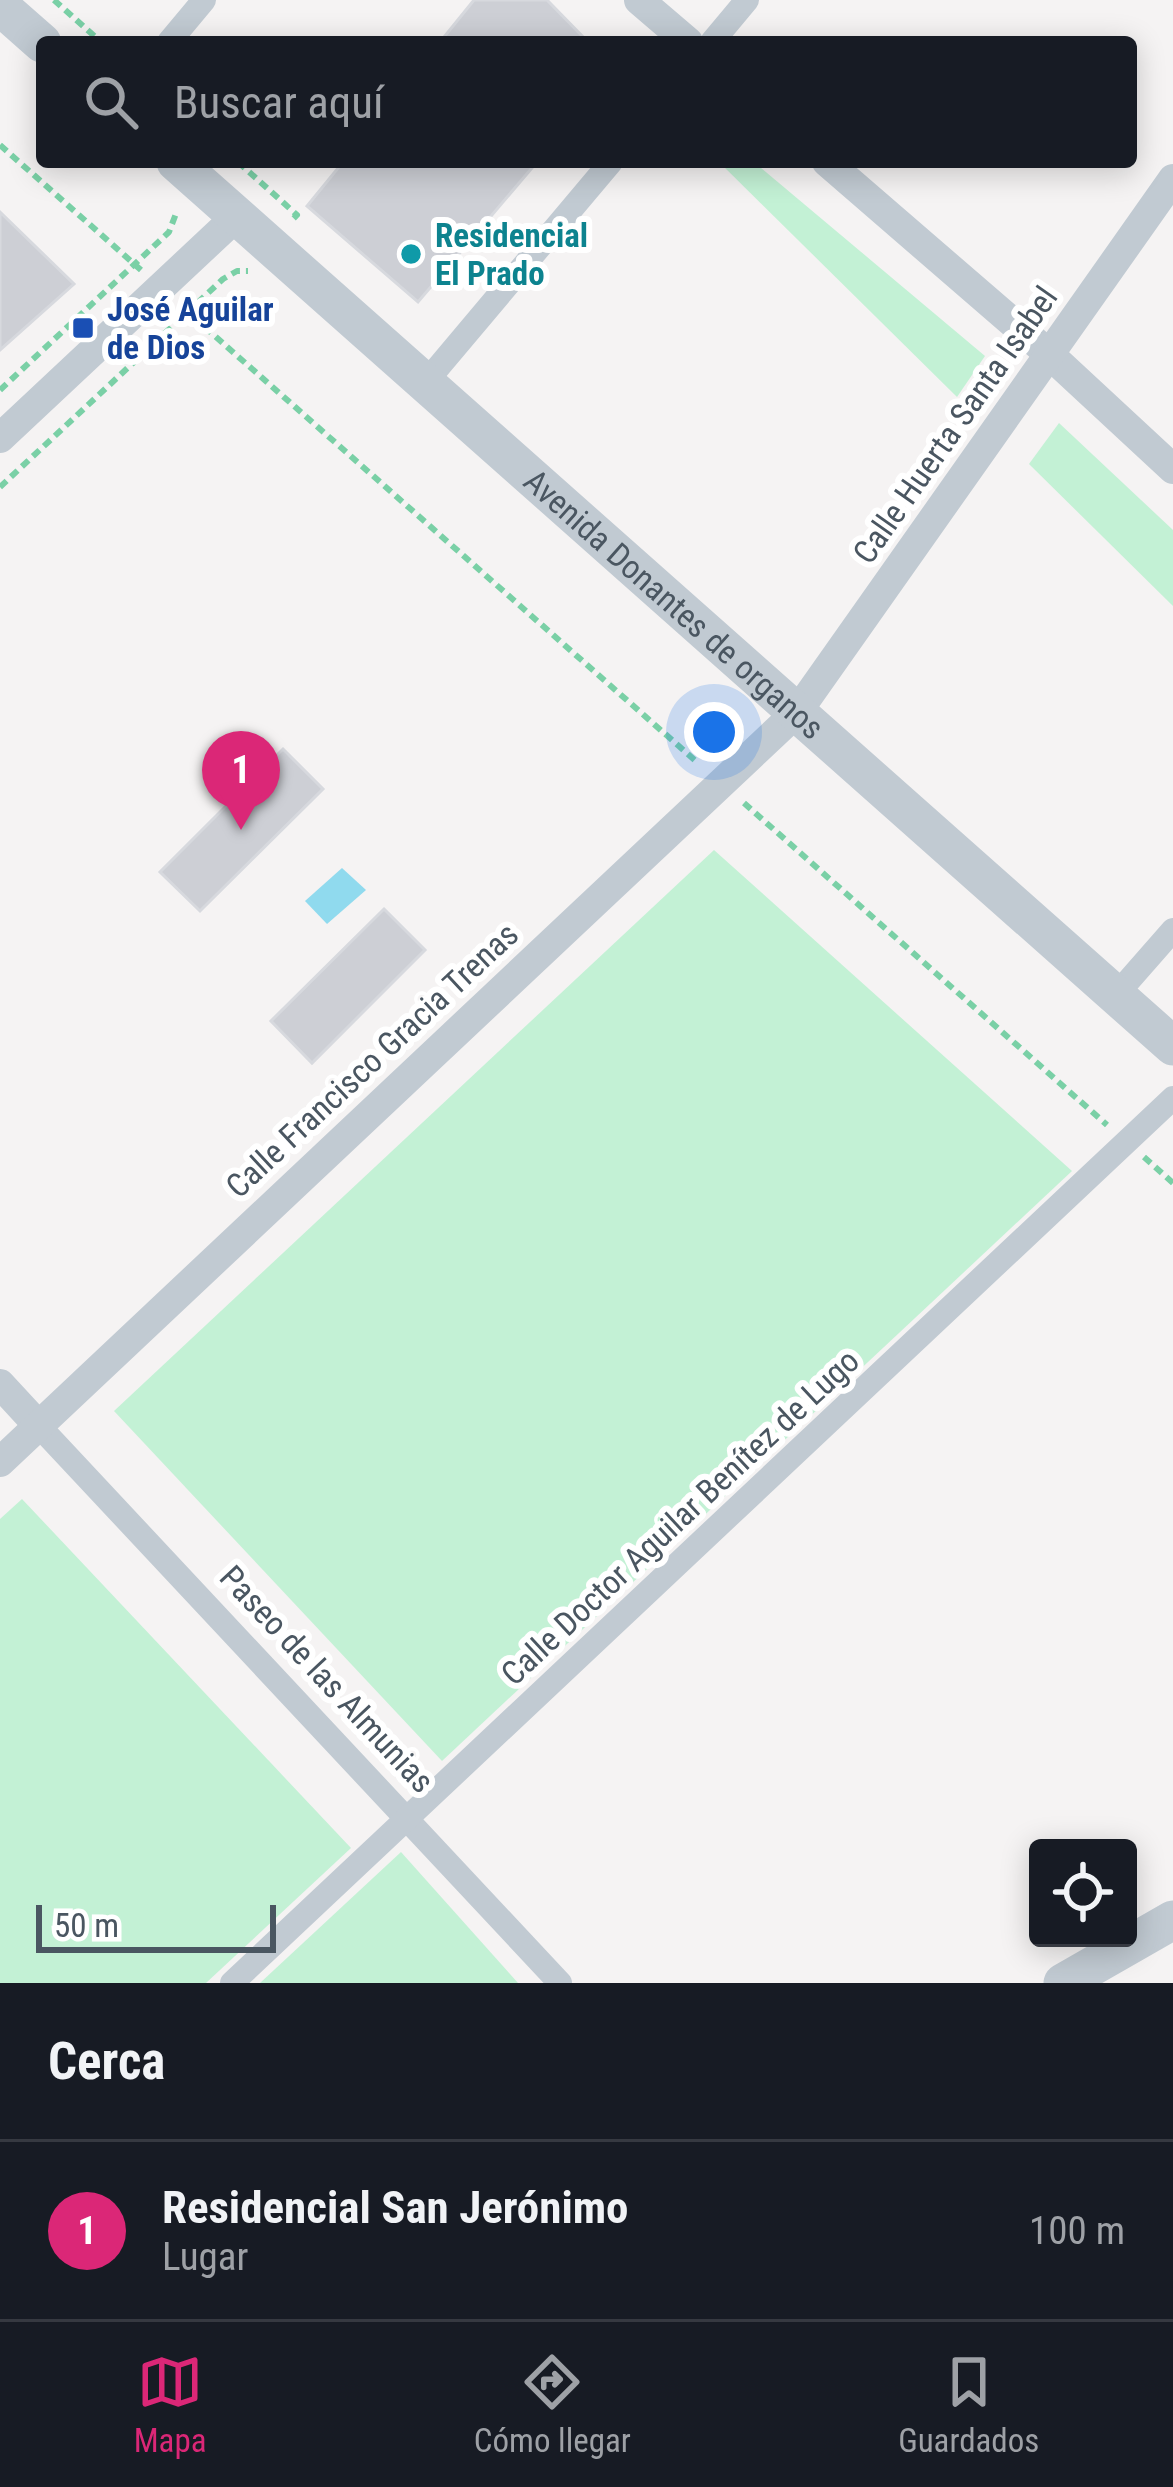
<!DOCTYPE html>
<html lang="es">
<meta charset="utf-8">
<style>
body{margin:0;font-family:"Roboto Condensed",sans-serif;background:#242831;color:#f1f3f6}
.controls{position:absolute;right:36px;bottom:36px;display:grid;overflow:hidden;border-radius:12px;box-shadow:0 6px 30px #0003}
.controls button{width:108px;height:108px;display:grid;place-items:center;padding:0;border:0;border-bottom:3px solid #363941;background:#171b24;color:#f1f3f6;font:60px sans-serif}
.scale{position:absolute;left:36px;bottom:30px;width:240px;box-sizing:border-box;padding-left:12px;border:6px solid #4a5661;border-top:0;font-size:33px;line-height:42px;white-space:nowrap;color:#4a5661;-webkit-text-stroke:9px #fff;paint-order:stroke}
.you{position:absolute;left:714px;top:732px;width:42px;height:42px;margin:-30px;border:9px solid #fff;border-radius:50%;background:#1a73e8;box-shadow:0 0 0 18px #1a73e833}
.badge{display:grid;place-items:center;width:78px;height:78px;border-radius:50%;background:#db2777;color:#fff;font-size:39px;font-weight:700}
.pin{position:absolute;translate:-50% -99px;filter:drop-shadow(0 3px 6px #0008)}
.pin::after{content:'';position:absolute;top:63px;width:42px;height:36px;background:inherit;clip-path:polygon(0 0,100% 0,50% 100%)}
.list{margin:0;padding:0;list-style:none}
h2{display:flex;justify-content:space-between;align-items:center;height:156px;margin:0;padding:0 48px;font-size:51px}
h2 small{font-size:39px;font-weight:400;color:#9ea1a6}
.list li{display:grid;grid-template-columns:78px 1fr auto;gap:36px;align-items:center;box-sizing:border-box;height:180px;padding:0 48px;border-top:3px solid #363941}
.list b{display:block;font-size:45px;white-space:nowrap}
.list p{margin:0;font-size:39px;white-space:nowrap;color:#9ea1a6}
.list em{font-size:39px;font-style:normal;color:#9ea1a6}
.icon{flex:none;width:66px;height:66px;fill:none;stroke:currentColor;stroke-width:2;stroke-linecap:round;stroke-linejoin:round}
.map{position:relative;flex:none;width:1173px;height:1983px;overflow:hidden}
.search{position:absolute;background:#171b24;box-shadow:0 6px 30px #0003;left:36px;right:36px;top:36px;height:132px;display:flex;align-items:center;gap:30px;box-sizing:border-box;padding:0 42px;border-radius:12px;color:#9ea1a6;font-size:45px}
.sheet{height:336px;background:#171b24}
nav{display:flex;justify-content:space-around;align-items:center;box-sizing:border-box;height:168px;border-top:3px solid #363941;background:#171b24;font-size:33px;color:#9ea1a6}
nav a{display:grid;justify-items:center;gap:6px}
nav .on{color:#db2777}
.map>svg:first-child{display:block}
.green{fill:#c3f1d5}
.water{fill:#90daee}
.building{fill:#cdcfd5;stroke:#d7d9de;stroke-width:3}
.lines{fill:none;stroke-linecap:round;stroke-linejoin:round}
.path{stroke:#7ad0a6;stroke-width:6;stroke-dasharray:9 6;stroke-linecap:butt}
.pedestrian{stroke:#c1cad2;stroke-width:24}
.minor{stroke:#c1cad2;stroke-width:30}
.tertiary{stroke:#c1cad2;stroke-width:39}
.culture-dot{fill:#0f9aa8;stroke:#fff;stroke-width:4.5}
.transit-dot{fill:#1a4fb4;stroke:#fff;stroke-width:4.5}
.labels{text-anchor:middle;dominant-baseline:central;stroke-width:12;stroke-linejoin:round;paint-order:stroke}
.culture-label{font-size:33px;font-weight:bold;fill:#0d838f;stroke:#fff;text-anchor:start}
.transit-label{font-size:33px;font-weight:bold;fill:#164399;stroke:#fff;text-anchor:start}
.street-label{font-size:33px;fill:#4a5661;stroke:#fff}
</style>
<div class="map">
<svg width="1173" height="1983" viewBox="0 0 1173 1983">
<rect width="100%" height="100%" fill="#f5f3f3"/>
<g class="green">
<path d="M719,162h35l231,194 -28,41z"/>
<path d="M1059,423l114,107v76l-144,-142z"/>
<path d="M714,850l358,321 -630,590 -328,-350z"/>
<path d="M22,1499l329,349 -145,135h-206v-464z"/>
<path d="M401,1852l117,131h-258z"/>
</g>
<path class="water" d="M342,868l24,22 -39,34 -22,-23z"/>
<g class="building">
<path d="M474,0h73l41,42h-148z"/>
<path d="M343,162h194l-119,140 -111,-96z"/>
<path d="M0,212l74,72 -74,66z"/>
<path d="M283,749l40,40 -123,122 -40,-39z"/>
<path d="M384,909l41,41 -113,113 -41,-42z"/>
</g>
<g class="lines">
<g class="path">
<path d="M54,0l47,42"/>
<path d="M0,145l141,125"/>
<path d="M238,162l59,53 -5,5"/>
<path d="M182,307l516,456"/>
<path d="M0,390l169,-158 8,-21"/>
<path d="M0,487l223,-208 14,-8h11"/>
<path d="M744,803l363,322"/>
<path d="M1144,1157l29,26"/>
</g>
<g class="pedestrian">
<path d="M169,42l35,-42"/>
<path d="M712,42l35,-42"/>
<path d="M425,383l186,-221"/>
<path d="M1116,995l57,-65"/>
<path d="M39,1426l521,557"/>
<path d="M232,1983l941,-885"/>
</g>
<g class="minor">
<path d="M639,0l49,42"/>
<path d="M827,162l222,192 124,115"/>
<path d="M0,438l237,-222"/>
<path d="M0,1384l37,40"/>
<path d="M0,1462l797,-750 376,-533"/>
</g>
<g class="tertiary">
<path d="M0,6l42,37"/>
<path id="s1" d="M176,162l997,884"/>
<path d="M1063,1983l110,-63"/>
</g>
</g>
<circle class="culture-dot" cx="411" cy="254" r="12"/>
<rect class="transit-dot" x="71" y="316" width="24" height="24" rx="6"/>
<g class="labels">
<g class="culture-label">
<text x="435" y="235">Residencial<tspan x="435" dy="38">El Prado</tspan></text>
</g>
<g class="transit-label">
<text x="107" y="309">José Aguilar<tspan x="107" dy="38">de Dios</tspan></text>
</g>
<g class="street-label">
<text transform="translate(955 425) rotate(-55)">Calle Huerta Santa Isabel</text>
<text stroke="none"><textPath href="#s1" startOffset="666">Avenida Donantes de organos</textPath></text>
<text transform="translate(372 1060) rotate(-43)">Calle Francisco Gracia Trenas</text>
<text transform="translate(680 1517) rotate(-43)">Calle Doctor Aguilar Benítez de Lugo</text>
<text transform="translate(327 1679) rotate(47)">Paseo de las Almunias</text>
</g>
</g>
</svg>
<div class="controls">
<button><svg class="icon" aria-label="locate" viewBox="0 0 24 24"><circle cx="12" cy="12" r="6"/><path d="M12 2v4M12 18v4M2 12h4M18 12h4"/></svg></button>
</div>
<div class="scale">50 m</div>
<div class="you"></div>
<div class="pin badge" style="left:241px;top:830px">1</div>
<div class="search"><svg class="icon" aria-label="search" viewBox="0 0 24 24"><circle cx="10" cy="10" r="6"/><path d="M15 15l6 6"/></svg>Buscar aquí</div>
</div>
<section class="sheet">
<h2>Cerca<small></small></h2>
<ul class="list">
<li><span class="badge">1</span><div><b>Residencial San Jerónimo</b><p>Lugar</p></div><em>100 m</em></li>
</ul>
</section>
<nav>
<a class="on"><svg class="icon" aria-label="map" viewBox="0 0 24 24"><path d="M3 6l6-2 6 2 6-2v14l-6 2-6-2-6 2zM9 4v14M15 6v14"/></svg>Mapa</a>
<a><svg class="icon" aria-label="directions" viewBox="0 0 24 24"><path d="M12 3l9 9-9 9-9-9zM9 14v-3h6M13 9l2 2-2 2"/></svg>Cómo llegar</a>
<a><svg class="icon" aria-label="saved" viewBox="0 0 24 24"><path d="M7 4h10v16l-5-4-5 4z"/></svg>Guardados</a>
</nav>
